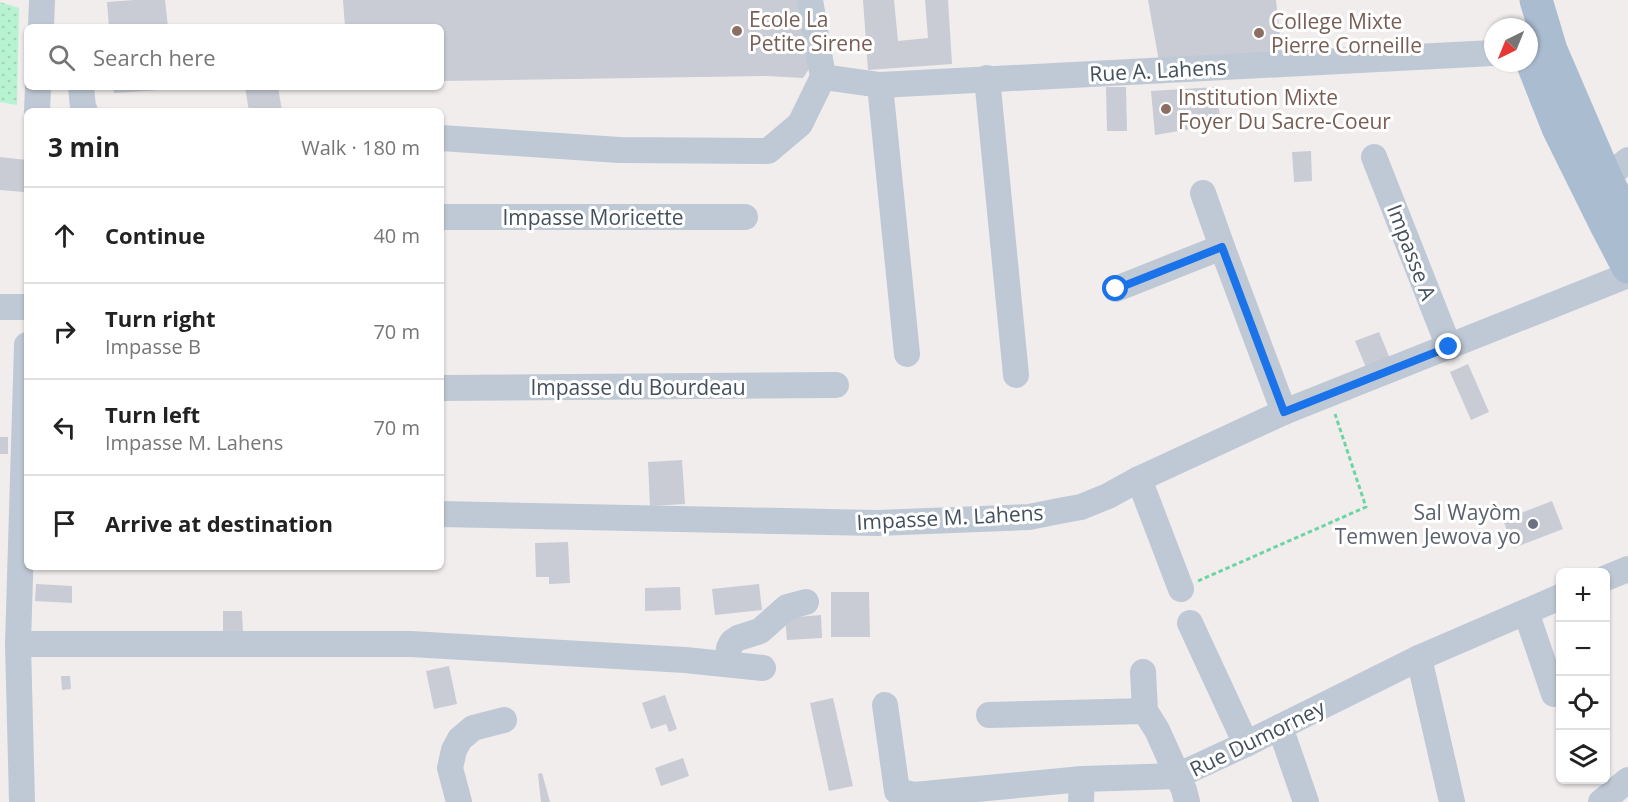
<!DOCTYPE html>
<meta charset="utf-8">
<style>
body{margin:0;font-family:"Open Sans",sans-serif;background:#f6f6f6;color:#222}
.controls{position:absolute;right:18px;bottom:18px;display:grid;overflow:hidden;border-radius:9px;box-shadow:0 2px 4px #0004}
.controls button{width:54px;height:54px;display:grid;place-items:center;padding:0;border:0;border-bottom:2px solid #e0e0e0;background:#fff;color:#222;font:30px sans-serif}
.compass{position:absolute;left:1484px;top:18px;width:54px;height:54px;border-radius:50%;background:#fff;box-shadow:0 2px 4px #0004;rotate:223deg}
.stop{position:absolute;width:18px;height:18px;margin:-14px;border:4px solid #1a73e8;border-radius:50%;background:#fff}
.stop.end{background:#1a73e8;border-color:#fff;box-shadow:0 2px 6px #0008}
.list{margin:0;padding:0;list-style:none}
h2{display:flex;justify-content:space-between;align-items:center;height:78px;margin:0;padding:0 24px;font-size:26px}
h2 small{font-size:20px;font-weight:400;color:#767676}
.list li{display:grid;grid-template-columns:39px 1fr auto;gap:18px;align-items:center;box-sizing:border-box;height:96px;padding:0 24px;border-top:2px solid #e0e0e0}
.list b{display:block;font-size:22px;white-space:nowrap}
.list p{margin:0;font-size:20px;white-space:nowrap;color:#767676}
.list em{font-size:20px;font-style:normal;color:#767676}
.icon{flex:none;width:33px;height:33px;fill:none;stroke:currentColor;stroke-width:2;stroke-linecap:round;stroke-linejoin:round}
.map{position:relative;flex:none;width:1628px;height:802px;overflow:hidden}
.search{position:absolute;background:#fff;box-shadow:0 2px 4px #0004;left:24px;top:24px;width:420px;height:66px;display:flex;align-items:center;gap:15px;box-sizing:border-box;padding:0 21px;border-radius:9px;color:#767676;font-size:22px}
.panel{position:absolute;background:#fff;box-shadow:0 2px 4px #0004;left:24px;top:108px;width:420px;height:462px;border-radius:9px}
.map>svg:first-child{display:block}
.grass{fill:url(#grass-dots)}
.building{fill:#c9ccd4}
.lines{fill:none;stroke-linecap:round;stroke-linejoin:round}
.path{stroke:#6cd4a5;stroke-width:3;stroke-dasharray:4.5 3;stroke-linecap:butt}
.minor{stroke:#bfc9d5;stroke-width:26}
.major{stroke:#aabcd0;stroke-width:33}
.route{stroke:#1a73e8;stroke-width:8}
.education-dot{fill:#8d6e63;stroke:#fff;stroke-width:2}
.worship-dot{fill:#6b7280;stroke:#fff;stroke-width:2}
.labels{text-anchor:middle;dominant-baseline:central;stroke-width:6;stroke-linejoin:round;paint-order:stroke}
.education-label{font-size:21px;fill:#785e54;stroke:#fff;text-anchor:start}
.street-label{font-size:21px;fill:#44505d;stroke:#fff}
.worship-label{font-size:21px;fill:#5b616d;stroke:#fff;text-anchor:end}
</style>
<div class="map">
<svg width="1628" height="802" viewBox="0 0 1628 802">
<defs>
<pattern id="grass-dots" width="8" height="8" patternUnits="userSpaceOnUse" patternTransform="scale(1.5)"><rect width="8" height="8" fill="#b7f3d1"/><path d="M2 2h.1M6 6h.1" fill="none" stroke="#9fd2b6" stroke-width="1.8" stroke-linecap="round"/></pattern>
</defs>
<rect width="100%" height="100%" fill="#f1eded"/>
<path class="grass" d="M0,2l19,6 -2,97 -17,-3z"/>
<g class="building">
<path d="M134,0h31l3,27h-59l-2,-25z"/>
<path d="M343,0h460l6,69 -6,9 -37,-2 -325,5v-54h-96z"/>
<path d="M863,0h31l4,41 30,-3 -3,-38h23l4,64 -84,6z"/>
<path d="M1148,0h128l6,55 -122,12z"/>
<path d="M113,87h62v2l-61,4z"/>
<path d="M245,87h33l4,24h-33z"/>
<path d="M1106,87h20l1,44h-20z"/>
<path d="M1216,87l5,37 -66,11 -4,-44z"/>
<path d="M1311,151l1,30 -18,1 -2,-30z"/>
<path d="M0,157l27,3 -3,32 -24,-2z"/>
<path d="M1379,332l12,29 -24,9 -12,-29z"/>
<path d="M1468,364l21,48 -18,8 -21,-48z"/>
<rect x="0" y="437" width="8" height="17"/>
<path d="M682,460l3,44 -35,2 -2,-44z"/>
<path d="M1552,501l11,28 -49,19 -11,-28z"/>
<path d="M568,542l2,41 -21,1v-7h-13l-1,-34z"/>
<path d="M36,584l36,2v17l-37,-2z"/>
<path d="M759,584l3,26 -47,5 -3,-26z"/>
<path d="M680,587l1,23 -36,1v-23z"/>
<path d="M831,592h38l1,45h-39z"/>
<path d="M223,611h19l1,22h-20z"/>
<path d="M821,615l1,23 -35,2 -2,-22z"/>
<path d="M449,666l8,38 -23,5 -8,-38z"/>
<path d="M61,676h9l1,13 -9,1z"/>
<path d="M665,695l12,34 -8,3 -3,-8 -15,5 -9,-26z"/>
<path d="M833,698l20,88 -24,5 -19,-88z"/>
<path d="M683,758l6,18 -28,10 -6,-18z"/>
<path d="M542,773l8,29h-9l-3,-28z"/>
</g>
<g class="lines">
<path class="path" d="M1198,581l168,-74 -31,-93"/>
<g class="minor">
<path d="M810,0l13,77"/>
<path d="M41,27l1,-27"/>
<path d="M823,77l57,8 613,-32"/>
<path d="M987,78l29,297"/>
<path d="M880,85l27,269"/>
<path d="M81,87l2,20 2,4"/>
<path d="M37,111l1,-24"/>
<path d="M441,138l178,12 149,1 32,-27 23,-47"/>
<path d="M1374,157l75,190"/>
<path d="M1606,178l22,-18"/>
<path d="M1203,193l19,54 62,165"/>
<path d="M441,217h304"/>
<path d="M1116,289l106,-42"/>
<path d="M0,307h27"/>
<path d="M441,388l395,-3"/>
<path d="M1139,479l42,110"/>
<path d="M441,514l436,9 152,-6 30,-6 22,-4 27,-11 31,-17 145,-67 344,-137"/>
<path d="M1606,578l22,-9"/>
<path d="M1526,612l28,82"/>
<path d="M1190,623l56,121"/>
<path d="M18,644h393l274,16 78,8"/>
<path d="M1419,658l33,144"/>
<path d="M727,664l2,-16 3,-6 6,-4 22,-7 27,-24 19,-5"/>
<path d="M1143,672l2,39 12,19 27,60 3,12"/>
<path d="M885,705l12,86 17,4 168,-16 95,-3 69,-32 173,-86 141,-61"/>
<path d="M989,715l156,-4"/>
<path d="M1280,727l26,75"/>
<path d="M22,802l-4,-158 9,-299"/>
<path d="M459,802l-9,-34 4,-18 6,-11 13,-11 31,-8"/>
<path d="M1081,802l1,-23"/>
<path d="M1601,802l27,-22"/>
</g>
<g class="major">
<path d="M1536,0l15,50 55,128 22,44"/>
<path d="M1530,57l28,71 47,95 23,44"/>
</g>
</g>
<g class="lines">
<path class="route" d="M1116,289l106,-42 62,165 165,-65"/>
</g>
<g class="education-dot">
<circle cx="737" cy="31" r="6"/>
<circle cx="1259" cy="33" r="6"/>
<circle cx="1166" cy="109" r="6"/>
</g>
<circle class="worship-dot" cx="1533" cy="524" r="6"/>
<g class="labels">
<g class="education-label">
<text x="749" y="19">Ecole La<tspan x="749" dy="24">Petite Sirene</tspan></text>
<text x="1271" y="21">College Mixte<tspan x="1271" dy="24">Pierre Corneille</tspan></text>
<text x="1178" y="97">Institution Mixte<tspan x="1178" dy="24">Foyer Du Sacre-Coeur</tspan></text>
</g>
<g class="street-label">
<text transform="translate(1158 70) rotate(-3)">Rue A. Lahens</text>
<text x="593" y="217">Impasse Moricette</text>
<text transform="translate(1412 252) rotate(69)">Impasse A</text>
<text x="638" y="387">Impasse du Bourdeau</text>
<text transform="translate(950 517) rotate(-3)">Impasse M. Lahens</text>
<text transform="translate(1257 738) rotate(-26)">Rue Dumorney</text>
</g>
<g class="worship-label">
<text x="1521" y="512">Sal Wayòm<tspan x="1521" dy="24">Temwen Jewova yo</tspan></text>
</g>
</g>
</svg>
<div class="controls">
<button>+</button>
<button>−</button>
<button><svg class="icon" aria-label="locate" viewBox="0 0 24 24"><circle cx="12" cy="12" r="6"/><path d="M12 2v4M12 18v4M2 12h4M18 12h4"/></svg></button>
<button><svg class="icon" aria-label="layers" viewBox="0 0 24 24"><path d="M12 4l9 5-9 5-9-5zM3 14l9 5 9-5"/></svg></button>
</div>
<svg class="compass" viewBox="-18 -18 36 36"><path d="M0-13l5 13h-10z" fill="#e53935"/><path d="M0 13l5-13h-10z" fill="#767676"/></svg>
<div class="stop" style="left:1116px;top:289px"></div>
<div class="stop end" style="left:1449px;top:347px"></div>
<div class="search"><svg class="icon" aria-label="search" viewBox="0 0 24 24"><circle cx="10" cy="10" r="6"/><path d="M15 15l6 6"/></svg>Search here</div>
<section class="panel">
<h2>3 min<small>Walk · 180 m</small></h2>
<ul class="list">
<li><svg class="icon" aria-label="ahead" viewBox="0 0 24 24"><path d="M12 20V5M6 11l6-6 6 6"/></svg><div><b>Continue</b></div><em>40 m</em></li>
<li><svg class="icon" aria-label="right" viewBox="0 0 24 24"><path d="M7 20v-9h11M14 6l5 5-5 5"/></svg><div><b>Turn right</b><p>Impasse B</p></div><em>70 m</em></li>
<li><svg class="icon" aria-label="left" viewBox="0 0 24 24"><path d="M17 20v-9H6M10 6l-5 5 5 5"/></svg><div><b>Turn left</b><p>Impasse M. Lahens</p></div><em>70 m</em></li>
<li><svg class="icon" aria-label="arrive" viewBox="0 0 24 24"><path d="M6 21V4h12l-3 4 3 4H6"/></svg><div><b>Arrive at destination</b></div></li>
</ul>
</section>
</div>
